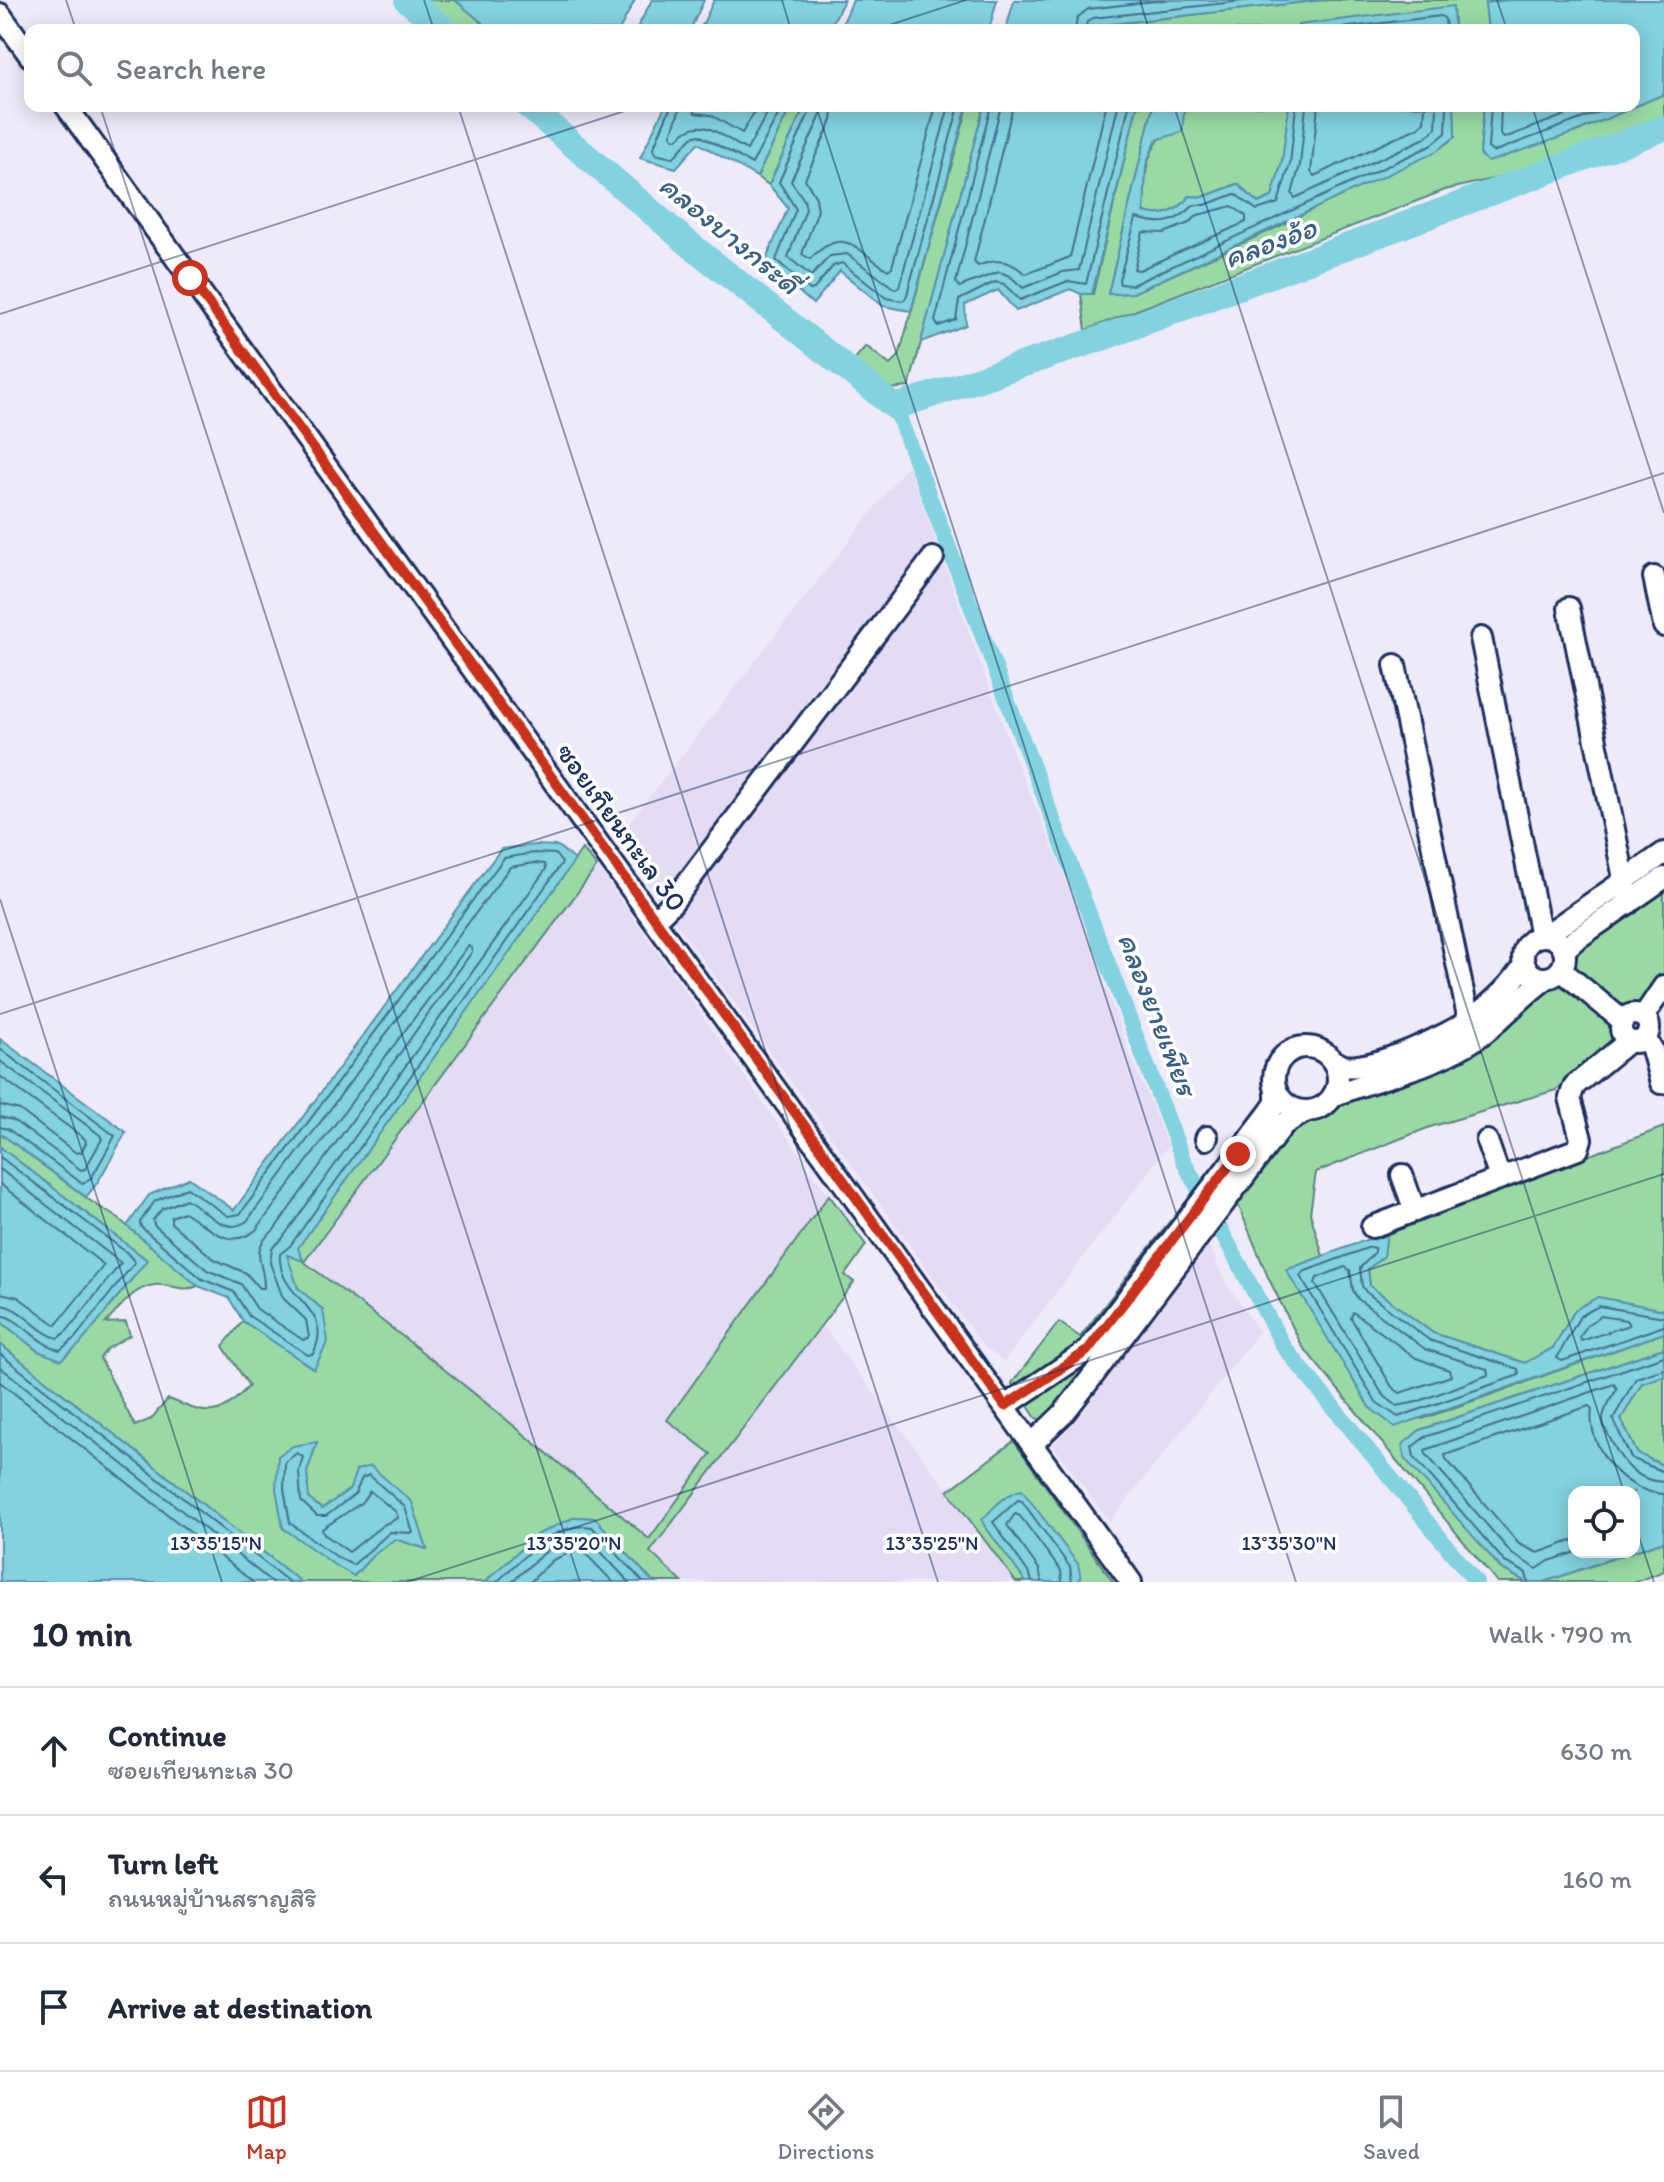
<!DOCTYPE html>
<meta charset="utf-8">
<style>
body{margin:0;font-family:Itim,"Playpen Sans Thai",sans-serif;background:#f6f6f7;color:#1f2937}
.controls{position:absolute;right:24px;bottom:24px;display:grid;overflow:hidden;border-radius:16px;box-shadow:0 4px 20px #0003}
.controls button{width:72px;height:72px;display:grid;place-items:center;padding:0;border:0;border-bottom:2px solid #e0e1e3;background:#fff;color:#1f2937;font:40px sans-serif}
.stop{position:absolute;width:24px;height:24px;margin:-18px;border:6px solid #c8321e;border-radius:50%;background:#fff}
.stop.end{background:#c8321e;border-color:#fff;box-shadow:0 2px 8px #0008}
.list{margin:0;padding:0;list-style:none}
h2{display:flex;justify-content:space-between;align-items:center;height:104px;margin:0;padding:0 32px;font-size:34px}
h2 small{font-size:26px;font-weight:400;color:#747a83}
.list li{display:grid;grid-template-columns:52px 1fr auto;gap:24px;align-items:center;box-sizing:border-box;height:128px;padding:0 32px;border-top:2px solid #e0e1e3}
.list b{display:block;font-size:30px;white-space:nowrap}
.list p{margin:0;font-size:26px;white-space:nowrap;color:#747a83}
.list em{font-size:26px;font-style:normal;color:#747a83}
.icon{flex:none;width:44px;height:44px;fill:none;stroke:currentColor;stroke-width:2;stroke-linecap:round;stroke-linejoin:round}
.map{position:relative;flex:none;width:1664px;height:1582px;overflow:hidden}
.search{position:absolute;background:#fff;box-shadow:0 4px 20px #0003;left:24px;right:24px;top:24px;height:88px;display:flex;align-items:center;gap:20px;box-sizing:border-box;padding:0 28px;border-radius:16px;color:#747a83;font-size:30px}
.sheet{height:488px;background:#fff}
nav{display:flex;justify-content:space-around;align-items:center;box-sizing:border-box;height:112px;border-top:2px solid #e0e1e3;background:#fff;font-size:22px;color:#747a83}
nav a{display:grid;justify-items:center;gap:4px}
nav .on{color:#c8321e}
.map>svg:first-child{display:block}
.built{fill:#e4dbf4}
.green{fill:#99daa4;stroke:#5a8481;stroke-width:2;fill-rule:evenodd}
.water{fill:#82d2df;stroke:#5991ab;stroke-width:2}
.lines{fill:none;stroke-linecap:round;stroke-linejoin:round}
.shore{stroke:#447092;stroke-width:2}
.canal{stroke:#82d2df;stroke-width:16}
.river{stroke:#82d2df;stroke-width:26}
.minor-casing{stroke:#1b2f5e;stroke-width:26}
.minor{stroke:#fff;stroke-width:20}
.route{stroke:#c8321e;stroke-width:10}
.ticks{fill:none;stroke:#1b2f5e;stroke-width:2;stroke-opacity:0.45}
.labels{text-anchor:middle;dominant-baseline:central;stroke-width:7;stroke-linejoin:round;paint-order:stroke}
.street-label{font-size:28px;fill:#1b2f5e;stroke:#fff}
.water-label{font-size:30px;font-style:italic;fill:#3a6085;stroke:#fff}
.ticks-label{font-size:20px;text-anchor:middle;fill:#1b2f5e;stroke:#fff;stroke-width:7;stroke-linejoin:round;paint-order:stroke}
</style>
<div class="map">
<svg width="1664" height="1582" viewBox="0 0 1664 1582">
<rect width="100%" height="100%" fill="#efeaf9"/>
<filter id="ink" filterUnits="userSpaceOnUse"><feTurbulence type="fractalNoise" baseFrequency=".0125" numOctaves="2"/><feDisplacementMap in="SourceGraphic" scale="16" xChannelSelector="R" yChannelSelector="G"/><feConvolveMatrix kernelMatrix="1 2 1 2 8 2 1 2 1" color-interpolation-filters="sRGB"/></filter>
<g filter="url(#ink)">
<g class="built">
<path d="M908,465l107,293 62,147 52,147 39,94 -164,215 -20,-14 -368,-507z"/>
<path d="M597,866l235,335 34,44 -217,294 -135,-114 -135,-108 -76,-56z"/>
<path d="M1206,1240l19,41 34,51 -149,190 -57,-77 31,-34z"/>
<path d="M822,1325l195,257h-335l-32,-29z"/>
</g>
<g class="green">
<path d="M425,0h30l36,30h-34z"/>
<path d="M1323,0h185l-23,3 3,27h-34l-1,-23 -155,19 -1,4h-238z"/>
<path d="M1664,94v24l-155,57 -64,15 -359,140 -5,-36h12l44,-188h16l-45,188 25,-1 147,-67 175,-89 -1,-31h30l-4,47 93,-20z"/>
<path d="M791,106h14l-36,79 -12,-8z"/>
<path d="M968,106h16l-75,281 -21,2 -35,-28 13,-15 24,19 9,-9z"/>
<path d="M1181,106h108l-7,56 -10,35 -14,6 -21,-19 -34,13 -13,-1c-13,16 -27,22 -46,16 2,-54 0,-60 40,-99z"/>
<path d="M582,849l15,17 -293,396c119,87 232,181 345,277l62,-85 -44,-34 162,-225 37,50 -21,30 9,7 -204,270 32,30h-29l-58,-64 -20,-1 -39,18 -51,47h-184l-301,-238v-23l38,30 42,-7 67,-84 -147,-113v-14l92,69 27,17 79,67c-16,7 -27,-3 -43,-1 -22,2 -35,23 -49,38l20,-1 4,13 -23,14 -7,9 35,68 16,-7 17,-20c41,16 49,21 81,-13l-26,-40 20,-25 71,48 9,-59 -25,-22 -12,-34 17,6 -6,-12zM317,1442l-10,30 1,27 14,10 28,-20 76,60 -31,-10 -23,17 -18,20 -71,-48z"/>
<path d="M1664,887v91l-21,29h-11l-19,14 5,21 -62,48 -126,37 -114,45 -6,41 13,43 -36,14 135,149 242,-86v15l-244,82 -17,15 97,123 26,14h-29l-195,-236 -34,-69 -31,-75 56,-79c32,2 41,-5 58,-31l192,-107c20,-6 26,-13 30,-33z"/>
<path d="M1664,1127v183l-66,-13 -23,13 -22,38 -28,15 -92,-30 -63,-47 -2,-17 16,-13 3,-24z"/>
<path d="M1170,1221l4,3 -98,125 -61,40 -2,-2 -1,-4 47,-61 21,15z"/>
<path d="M1082,1364l6,7 -19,26 -28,23 -5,-2 -10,-15c19,-14 38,-25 56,-39z"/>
<path d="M1664,1376v90l-27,-13 -16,-34 21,-36z"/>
<path d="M1014,1441l99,141h-97l-68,-91z"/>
<path d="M1664,1541v30l-29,11h-91z"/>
</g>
<g class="water">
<path d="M455,0h180l-16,30h-128z"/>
<path d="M652,0h52l-14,30h-54z"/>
<path d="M714,0h130l-15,30h-129z"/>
<path d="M853,0h144l-8,30h-149z"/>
<path d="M1014,0h309l-264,30h-53z"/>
<path d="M1508,0h156v94l-91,39 -85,29 -8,-8 4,-48h150v-76h-146l-3,-27z"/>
<path d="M1453,6l1,24h-157l1,-5z"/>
<path d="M665,106h126l-34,71 -59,-34 -22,25 -36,-10z"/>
<path d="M805,106h162l-56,205 -28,-5 -43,-35 -27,33 -48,-42 23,-54 -19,-23z"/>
<path d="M984,106h153l-45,188h-11l-11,-5 -54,22 -18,-21 -33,15 1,20 -45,17z"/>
<path d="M1153,106h28l3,7 -2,19 -26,8 -10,25 -2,47c19,6 33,0 46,-16l13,1 35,-13 20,19 14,-6 10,-35 7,-56h165l1,31 -21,16 -301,140 -25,1z"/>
<path d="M534,845l24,1 17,14 -277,388 5,13 -16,-6 11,33 25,22 5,31 -14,28 -71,-48 -14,-23 -31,-12 -71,-60 22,-31 40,-17 45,32 267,-361z"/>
<path d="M0,1039l126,93 -28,50 -12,15 -86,-64z"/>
<path d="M0,1147l147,113 -67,84 -19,16 -23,-9 -38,-30z"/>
<path d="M1387,1232l-3,24 -16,13 2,17 63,47 92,30 28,-15 22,-38 23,-13 66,13v23l-269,94 -25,-19 -84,-138z"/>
<path d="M0,1344l15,12 286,226h-301z"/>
<path d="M1664,1348v28l-22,7 -21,36 16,34 27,13v75l-30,10v-59h-60v60h57l-87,30h-18l-25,-14 -95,-108 -4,-15 18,-15z"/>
<path d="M317,1442l-10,30 2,27 13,10 28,-20 6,-19 15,-4 41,36 15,47 -32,-10 -23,17 -18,20 -21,-12 -50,-36 -7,-39 2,-33 15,-10z"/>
<path d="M1022,1490l56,74 3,14 -4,4h-51l-42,-57 -2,-5c10,-11 25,-28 40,-30z"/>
<path d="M575,1517l20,1 58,64h-168l51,-47z"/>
</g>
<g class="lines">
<g class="shore">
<path d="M1075,30l2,-12 11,-9 76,-9"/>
<path d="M1085,30l2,-8 6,-4 159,-18"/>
<path d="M1325,30l116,-14 4,3 1,11"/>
<path d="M671,106l-18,43 2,5 18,4 19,-21 7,-2 53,29 31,-58"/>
<path d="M681,106l-10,28 2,4 4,1c26,-28 44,-1 70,11l24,-44"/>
<path d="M693,106l2,7 16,2 31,18 16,-27"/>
<path d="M812,106l-33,76 17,27 -20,51 34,30 4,-1 19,-23 9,-3 44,35 16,3 4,-3 53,-192"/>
<path d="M822,106l-1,9 -30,66 13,19 2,9 -18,48 23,19 19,-20 17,-2 48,35 4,-2 50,-181"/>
<path d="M834,106l-2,14 -27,59 11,19 2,12 -16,44 8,5c35,-35 46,-9 78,11l4,-3 44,-161"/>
<path d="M991,106l-56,215 3,5 18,-6 3,-20 36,-18 9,2 16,16 48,-19 18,3 43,-178"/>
<path d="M1001,106l-45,176 3,5 40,-15 11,4 13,12 40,-16 16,-2 39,-164"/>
<path d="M1013,106l-39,156 4,4c20,-9 32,-5 48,8l44,-17 36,-151"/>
<path d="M1296,106l-6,58 -12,39 -21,7 -22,-16 -30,11h-11c-19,20 -34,20 -58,13l-17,62 1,4 12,1 298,-139 16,-13 1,-27"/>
<path d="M1306,106l-6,59 -8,29 3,4 130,-60 11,-10 1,-22"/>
<path d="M1318,106l-7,66 3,4 105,-49 5,-5 1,-16"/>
<path d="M1491,106l-3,42 5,4 122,-46"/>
<path d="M1501,106l-1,28 4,4 85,-32"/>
<path d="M1232,206l14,10v6l-107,48 -5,-1 9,-37 21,1 25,-10 9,-8z"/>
<path d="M534,853l21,1 7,9 -272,383 -10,8c-3,47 57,52 33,100l-5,1 -59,-39 -15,-24 -32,-13 -61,-52 -1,-5 15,-21 32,-13 41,28 12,-2 264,-356z"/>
<path d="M535,863l10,1 1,5 -264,370 -10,9 -2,15 13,35 23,22 3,17 -6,3 -46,-31 -16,-25 -34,-14 -53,-45 -1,-5 9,-11 24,-10c19,11 39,38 61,22l263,-354z"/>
<path d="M468,946l4,2v4l-198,278c-27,21 -9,33 -10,58h-5l-13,-15 -32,-14 -43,-36v-6l13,-5c24,14 44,40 72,18z"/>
<path d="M0,1049l115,87 -23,41 -9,7 -75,-55 -8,-2"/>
<path d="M0,1061l100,74 2,4 -17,30 -4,1 -68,-50 -13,-3"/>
<path d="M0,1076l85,63 1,4 -5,9 -5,1 -56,-43 -20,-5"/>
<path d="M0,1157l126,95 9,10 -60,76 -15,12c-24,-6 -39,-32 -60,-35"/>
<path d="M0,1169l121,94 -54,68 -9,7c-22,-5 -35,-31 -58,-33"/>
<path d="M0,1184l104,81 -48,60 -38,-28 -18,-4"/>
<path d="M1370,1247l5,1v4l-15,16 2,18 4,6 63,48 89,29 1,6 -121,42 -22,-15 -76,-126 3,-4z"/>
<path d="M1345,1267l5,3 3,20 5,9 67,50 62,20 1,6 -71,27 -20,4 -14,-11 -68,-112 2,-5z"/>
<path d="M1353,1312l63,46 33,12 2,6 -51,17 -8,-6 -41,-69z"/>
<path d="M1601,1316l25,4 3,5 -48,16 -1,-4 8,-13z"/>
<path d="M1664,1317l-65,-11 -19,10 -23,42 5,3 102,-35"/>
<path d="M0,1354l289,228"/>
<path d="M0,1367l272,215"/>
<path d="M1664,1369l-28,9 -23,41 18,39 33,14"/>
<path d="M0,1382l253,200"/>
<path d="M297,1453l6,4 -4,14 2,30 16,15h9l29,-22 7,-16 7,-3 36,32 8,26 -23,-1 -37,33 -16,-8 -47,-34 -6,-34 1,-27z"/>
<path d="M370,1491l26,21 2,6 -15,7 -34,27 -25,-18 -2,-5 39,-26z"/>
<path d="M1574,1540l-36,13 -19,-9 -73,-85 -1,-4 144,-49 3,3c-6,39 33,84 72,85"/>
<path d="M1576,1552l-27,9 -12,8 -25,-15 -86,-100 -1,-4 189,-66 3,5c-5,9 -13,19 -14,29 -1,8 5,16 9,24 11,22 25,39 52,40"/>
<path d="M497,1582c25,-23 58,-62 95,-55l51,55"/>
<path d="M512,1582c18,-17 49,-50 75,-45l42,45"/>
<path d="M530,1582l23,-22 27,-12 33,34"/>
<path d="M1032,1582l-2,-7 -37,-53 25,-22 4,1 48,66 2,15"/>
<path d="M1042,1582l-3,-13 -32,-44 8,-11 5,2 41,55 1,11"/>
<path d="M1528,1582l-2,-9 -21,-11 -91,-105 -2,-10 13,-10 239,-81"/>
</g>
<path class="canal" d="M895,407l289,755 100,185 192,235"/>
<g class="river">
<path d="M407,0l38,30"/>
<path d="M528,106l155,133 212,168 207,-69 562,-210"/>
</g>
<g class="minor-casing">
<g id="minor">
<path d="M0,14l30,42"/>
<path d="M66,106c355,492 711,983 1065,1476"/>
<path d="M1654,577l10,49"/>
<path d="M1569,608l60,295"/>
<path d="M1481,638l60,298"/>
<path d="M1395,665l78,375"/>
<path d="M655,920l17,-17 261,-345"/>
<path d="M1546,935l118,-82"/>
<circle cx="1544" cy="957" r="21"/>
<path d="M1564,950l11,-10 89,-62"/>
<path d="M1561,970l62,51"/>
<circle cx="1635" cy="1028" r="14"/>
<path d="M1643,1017l21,-31"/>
<path d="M1645,1038l7,11 9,34"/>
<circle cx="1306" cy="1079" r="32"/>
<path d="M1333,1061c4,1 7,4 11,5 27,5 106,-31 128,-48 19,-14 40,-34 52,-53"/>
<path d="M1333,1096c44,-18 92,-27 133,-51 31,-18 52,-47 81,-67"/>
<path d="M1206,1139l1,-2"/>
<path d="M1487,1141l13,37"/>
<path d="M1402,1175l13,36"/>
<path d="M1372,1227l206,-78 3,-10 -11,-41 4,-12 55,-45"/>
<path d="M1005,1406l82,-55 182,-238 7,-10v-13"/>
<path d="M1032,1444l31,-30 29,-37 192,-253 23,-13"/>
</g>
</g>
<use href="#minor" class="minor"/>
</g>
</g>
<g class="lines" filter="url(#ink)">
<path class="route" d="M190,278l627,865 188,263 82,-55 151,-197"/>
</g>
<path class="ticks" d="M66,0l10,30M424,0l10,30M782,0l9,30M1140,0l9,30M1497,0l10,30M874,30l92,-30M100,106l480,1476M458,106l480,1476M816,106l480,1476M1174,106l450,1386M1532,106l132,407M0,314l640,-208M0,899l222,683M0,1014l1664,-541M1634,1522l20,60M407,1582l1257,-408"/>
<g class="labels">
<g class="street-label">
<text transform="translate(622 827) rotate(54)">ซอยเทียนทะเล 30</text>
</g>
<g class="water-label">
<text transform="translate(730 234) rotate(39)">คลองบางกระดี่</text>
<text transform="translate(1270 242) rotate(-20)">คลองอ้อ</text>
<text transform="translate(1158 1014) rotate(69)">คลองยายเพียร</text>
</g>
</g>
<g class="ticks-label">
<text x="216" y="1550">13°35'15"N</text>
<text x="574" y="1550">13°35'20"N</text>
<text x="932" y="1550">13°35'25"N</text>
<text x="1289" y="1550">13°35'30"N</text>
</g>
</svg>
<div class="controls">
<button><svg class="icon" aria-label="locate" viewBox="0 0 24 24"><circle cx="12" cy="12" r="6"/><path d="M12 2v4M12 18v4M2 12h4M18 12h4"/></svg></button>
</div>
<div class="stop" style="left:190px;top:278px"></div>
<div class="stop end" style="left:1238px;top:1154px"></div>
<div class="search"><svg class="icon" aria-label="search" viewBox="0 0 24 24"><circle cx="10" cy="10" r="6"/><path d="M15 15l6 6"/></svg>Search here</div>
</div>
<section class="sheet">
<h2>10 min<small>Walk · 790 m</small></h2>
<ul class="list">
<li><svg class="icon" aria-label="ahead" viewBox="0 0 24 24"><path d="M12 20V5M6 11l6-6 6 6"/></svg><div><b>Continue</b><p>ซอยเทียนทะเล 30</p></div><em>630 m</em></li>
<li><svg class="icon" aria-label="left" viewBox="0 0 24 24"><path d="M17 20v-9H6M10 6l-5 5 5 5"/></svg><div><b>Turn left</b><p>ถนนหมู่บ้านสราญสิริ</p></div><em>160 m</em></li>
<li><svg class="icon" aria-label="arrive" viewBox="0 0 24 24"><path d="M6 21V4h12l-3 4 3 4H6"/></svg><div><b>Arrive at destination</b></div></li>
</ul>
</section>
<nav>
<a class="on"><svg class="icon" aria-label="map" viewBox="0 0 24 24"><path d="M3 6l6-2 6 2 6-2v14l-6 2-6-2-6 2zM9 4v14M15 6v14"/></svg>Map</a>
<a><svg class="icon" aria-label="directions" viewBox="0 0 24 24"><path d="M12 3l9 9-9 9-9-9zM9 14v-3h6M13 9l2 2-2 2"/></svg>Directions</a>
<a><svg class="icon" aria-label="saved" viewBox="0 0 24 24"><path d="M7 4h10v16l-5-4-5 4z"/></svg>Saved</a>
</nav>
